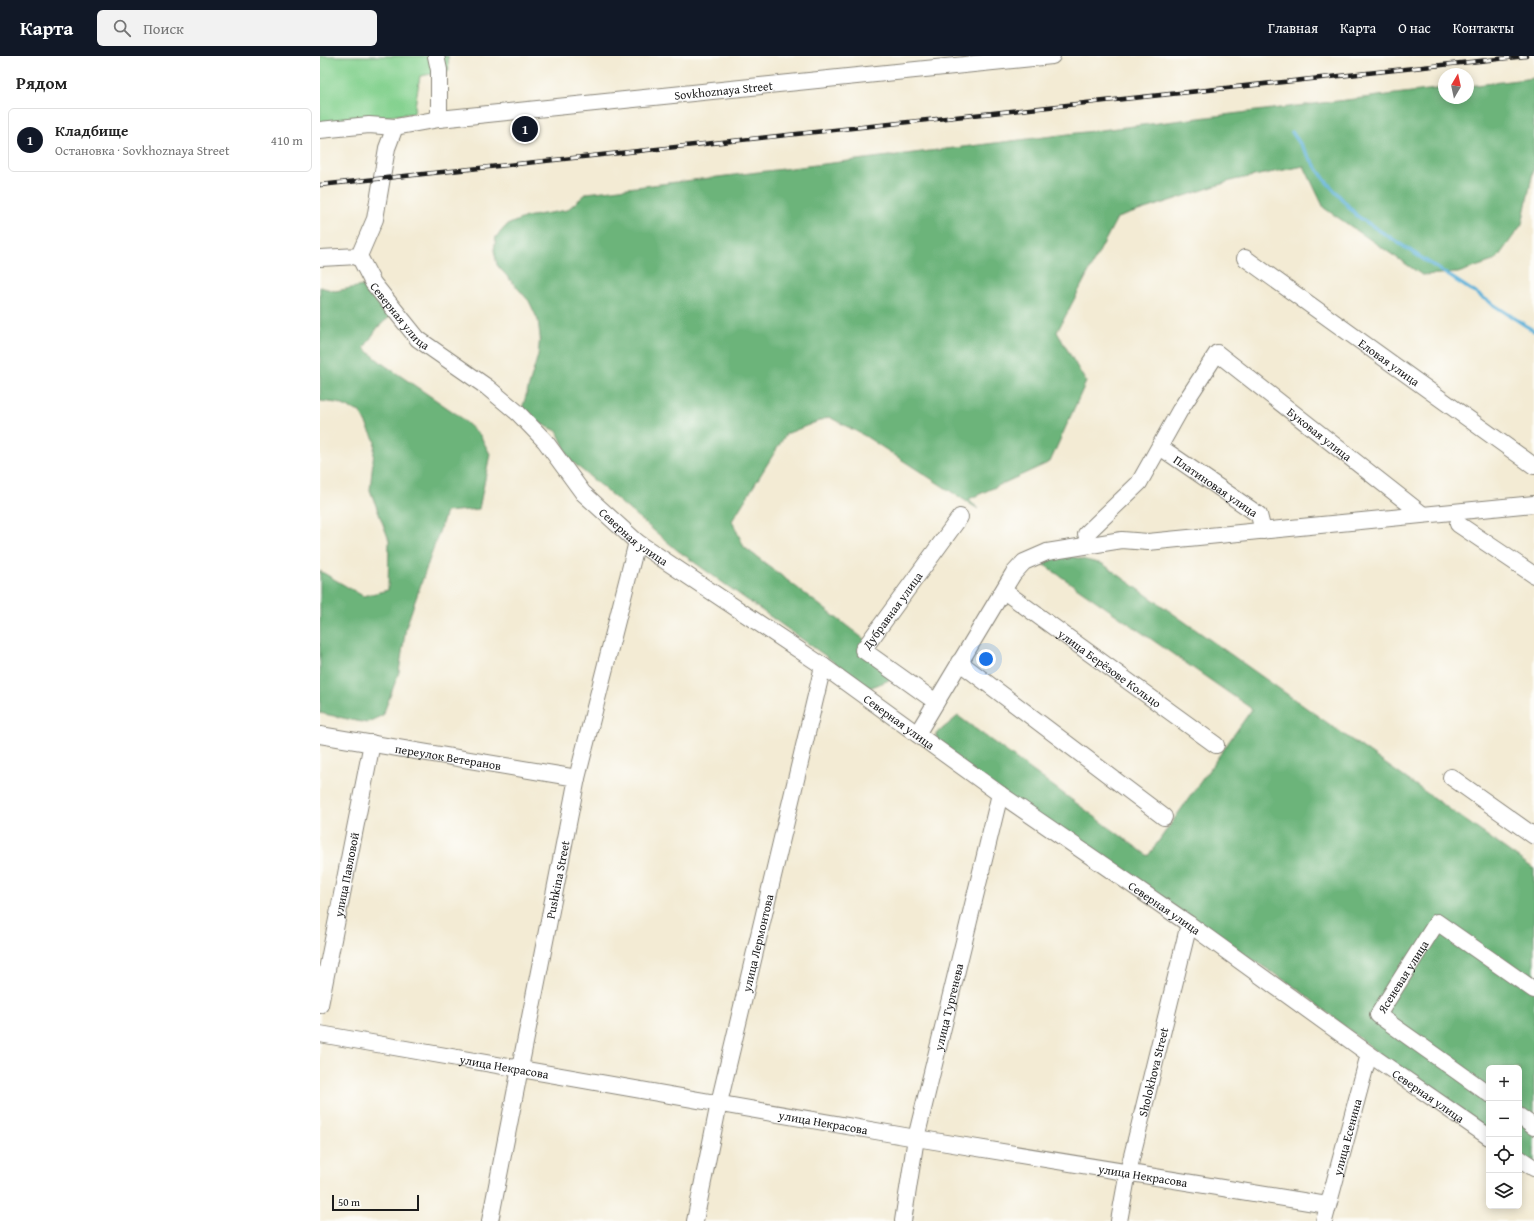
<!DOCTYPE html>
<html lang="ru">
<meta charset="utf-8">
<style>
body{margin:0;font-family:"Gentium Book Plus",serif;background:#f2f2f2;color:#222}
.controls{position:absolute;right:12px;bottom:12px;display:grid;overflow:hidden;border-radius:6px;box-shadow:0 2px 10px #0003}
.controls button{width:36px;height:36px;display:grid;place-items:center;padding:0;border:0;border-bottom:1px solid #e0e0e0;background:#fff;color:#222;font:20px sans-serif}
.compass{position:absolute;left:1118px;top:12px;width:36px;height:36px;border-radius:50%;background:#fff;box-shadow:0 2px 10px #0003;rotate:9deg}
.scale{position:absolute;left:12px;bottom:10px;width:87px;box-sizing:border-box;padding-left:4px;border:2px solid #1c1c1c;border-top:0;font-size:11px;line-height:14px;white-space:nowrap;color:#1c1c1c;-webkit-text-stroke:3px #fdfcf7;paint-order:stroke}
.you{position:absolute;left:666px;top:603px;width:14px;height:14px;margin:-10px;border:3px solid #fff;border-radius:50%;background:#1a73e8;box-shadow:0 0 0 6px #1a73e833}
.badge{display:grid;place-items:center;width:26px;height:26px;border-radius:50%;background:#111827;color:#fff;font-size:13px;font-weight:700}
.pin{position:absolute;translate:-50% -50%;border:2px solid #fff;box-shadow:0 1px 4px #0006}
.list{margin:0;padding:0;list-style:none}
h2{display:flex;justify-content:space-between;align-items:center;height:52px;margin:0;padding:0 16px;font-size:17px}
h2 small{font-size:13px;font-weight:400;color:#767676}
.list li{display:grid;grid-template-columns:26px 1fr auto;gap:12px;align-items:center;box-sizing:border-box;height:64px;margin:0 8px 8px;padding:0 8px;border:1px solid #e0e0e0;border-radius:6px}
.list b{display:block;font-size:15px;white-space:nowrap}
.list p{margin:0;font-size:13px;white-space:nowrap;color:#767676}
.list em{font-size:13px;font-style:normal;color:#767676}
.icon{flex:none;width:22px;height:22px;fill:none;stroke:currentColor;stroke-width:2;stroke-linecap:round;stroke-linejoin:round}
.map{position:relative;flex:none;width:1214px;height:1165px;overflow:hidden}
header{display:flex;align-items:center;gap:24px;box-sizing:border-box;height:56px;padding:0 20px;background:#111827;color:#fff}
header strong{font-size:19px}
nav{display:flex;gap:22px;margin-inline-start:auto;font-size:14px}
.search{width:280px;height:36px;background:#f2f2f2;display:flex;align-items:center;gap:10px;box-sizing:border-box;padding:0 14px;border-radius:6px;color:#767676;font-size:15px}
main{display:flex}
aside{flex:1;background:#fff}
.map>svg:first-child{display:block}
.green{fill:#85d290;stroke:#507756}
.forest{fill:#6cb47a;stroke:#44684b}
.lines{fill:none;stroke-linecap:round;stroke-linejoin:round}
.stream{stroke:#5eb2da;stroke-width:3.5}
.minor-casing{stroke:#888478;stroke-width:18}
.minor{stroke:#fff;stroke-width:16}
.rail-casing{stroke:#1c1c1c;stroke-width:4.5}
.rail{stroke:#fdfcf7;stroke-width:3;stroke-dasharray:9;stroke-linecap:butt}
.labels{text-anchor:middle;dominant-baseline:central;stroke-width:3;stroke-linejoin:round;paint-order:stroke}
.street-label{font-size:12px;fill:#1c1c1c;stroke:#fdfcf7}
</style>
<header>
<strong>Карта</strong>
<div class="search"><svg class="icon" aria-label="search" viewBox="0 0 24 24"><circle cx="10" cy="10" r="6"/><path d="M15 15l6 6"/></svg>Поиск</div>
<nav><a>Главная</a><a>Карта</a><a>О нас</a><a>Контакты</a></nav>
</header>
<main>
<aside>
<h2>Рядом<small></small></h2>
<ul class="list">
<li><span class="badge">1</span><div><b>Кладбище</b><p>Остановка · Sovkhoznaya Street</p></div><em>410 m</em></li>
</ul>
</aside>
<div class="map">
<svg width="1214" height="1165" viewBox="0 0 1214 1165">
<rect width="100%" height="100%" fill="#fdfcf7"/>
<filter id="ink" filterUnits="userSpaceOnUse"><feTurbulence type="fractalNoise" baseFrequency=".025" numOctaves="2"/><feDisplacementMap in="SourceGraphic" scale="8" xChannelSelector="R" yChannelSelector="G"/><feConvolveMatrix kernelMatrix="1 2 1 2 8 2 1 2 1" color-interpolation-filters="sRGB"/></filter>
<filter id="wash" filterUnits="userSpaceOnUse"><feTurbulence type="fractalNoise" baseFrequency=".012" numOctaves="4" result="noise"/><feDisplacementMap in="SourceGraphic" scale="16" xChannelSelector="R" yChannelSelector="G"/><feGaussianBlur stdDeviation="0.9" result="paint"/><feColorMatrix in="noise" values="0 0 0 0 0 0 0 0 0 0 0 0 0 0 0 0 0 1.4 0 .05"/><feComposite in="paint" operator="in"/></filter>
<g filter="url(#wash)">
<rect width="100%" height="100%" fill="#f3ebd4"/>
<path class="green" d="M0,0h128l1,15 -29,5 -6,37 -94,12z"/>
<g class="forest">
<path d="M1214,22v89l-12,57 -26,36 -38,13 -36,2 -98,-67 -20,-42 -70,14 -117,38 -60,114 29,50 -36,80 -81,37 9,10 -113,-73 -36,-19 -43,17 -54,87 12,26 142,109 18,18 -37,15 -40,-32 -150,-107 -107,-90 -13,-29 -27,-12 -8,-10 16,-54 2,-19 -2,-16 -9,-19 -32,-36 -3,-15 2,-13 11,-12 19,-8 41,-7 20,-17 857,-105v10h24v-12z"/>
<path d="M48,229l24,30 -14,12 -14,21 19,16 75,51 22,20 10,19 -11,55 -33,3 -40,115 -7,45 -16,43 -17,8 -46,-10v-142l43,25 25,-6 1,-50 -19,-50 5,-49 -15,-29 -23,-9 -17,-2v-114l15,4z"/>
<path d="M740,498l43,10 431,305v302l-15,-11v-92h-30v71l-40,-29 -150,-120 -299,-196 -63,-49 -1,-11 22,-18 190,140 104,-147 -209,-145z"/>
</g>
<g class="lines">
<path class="stream" d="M972,76l33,48 32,36 177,115"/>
</g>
</g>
<g filter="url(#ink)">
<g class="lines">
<g class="minor-casing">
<g id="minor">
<path d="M116,0l3,14v49"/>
<path id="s1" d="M0,74l49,-5 26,2 44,-8 613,-63"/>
<path id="s2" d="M39,200l14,27 45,56 69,48 31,26 27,28 38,52 54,49 186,124 177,128 189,130 180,130 120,83"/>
<path d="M0,202l39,-2 16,-37 12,-71 8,-21"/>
<path id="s3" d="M925,202l289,208"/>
<path id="s4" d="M840,391l99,68 4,16"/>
<path d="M1138,468l76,51"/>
<path id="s5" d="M766,478l53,-51 41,-73 37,-57 205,161"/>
<path id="s6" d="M684,535l212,154"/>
<path d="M639,606l205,155"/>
<path id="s7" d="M616,646l-73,-52 97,-133"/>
<path d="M597,678l96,-160 11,-12 23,-10 75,-12 26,2 386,-38"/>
<path id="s8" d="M0,679l257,43"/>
<path d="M1131,721l83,59"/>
<path id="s9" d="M0,949l52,-262"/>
<path id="s10" d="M0,978l596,104 411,67"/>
<path id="s11" d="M1169,1038l-111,-79 59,-93 97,68"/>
<path d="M1199,1060l15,11"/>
<path d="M1199,1102l15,10"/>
<path id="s12" d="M170,1165l87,-443 60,-236"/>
<path id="s13" d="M375,1165l24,-118 104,-437"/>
<path id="s14" d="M583,1165l13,-83 84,-344"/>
<path id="s15" d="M799,1165l9,-49 61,-248"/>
<path id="s16" d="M1004,1165l45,-167"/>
</g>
</g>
<use href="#minor" class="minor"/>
<g class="rail-casing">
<path id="rail" d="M0,129l1206,-129"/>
</g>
<use href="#rail" class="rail"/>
</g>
</g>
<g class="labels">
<g class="street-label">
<text stroke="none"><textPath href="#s1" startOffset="406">Sovkhoznaya Street</textPath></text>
<text stroke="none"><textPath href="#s2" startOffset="73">Северная улица</textPath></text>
<text stroke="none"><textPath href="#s3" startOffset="178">Еловая улица</textPath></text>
<text stroke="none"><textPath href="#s5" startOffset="356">Буковая улица</textPath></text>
<text stroke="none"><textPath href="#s4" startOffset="68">Платиновая улица</textPath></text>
<text stroke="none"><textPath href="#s2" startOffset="397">Северная улица</textPath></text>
<text stroke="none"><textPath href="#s7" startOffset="139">Дубравная улица</textPath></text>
<text stroke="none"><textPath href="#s6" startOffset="131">улица Берёзове Кольцо</textPath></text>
<text stroke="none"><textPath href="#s2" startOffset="721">Северная улица</textPath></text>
<text stroke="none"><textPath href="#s8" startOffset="130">переулок Ветеранов</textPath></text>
<text stroke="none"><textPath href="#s9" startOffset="133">улица Павловой</textPath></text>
<text stroke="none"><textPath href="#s12" startOffset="348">Pushkina Street</textPath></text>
<text stroke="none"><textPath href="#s2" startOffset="1045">Северная улица</textPath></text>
<text stroke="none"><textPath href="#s13" startOffset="285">улица Лермонтова</textPath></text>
<text stroke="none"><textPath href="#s11" startOffset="182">Ясеневая улица</textPath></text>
<text stroke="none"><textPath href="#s14" startOffset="219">улица Тургенева</textPath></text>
<text stroke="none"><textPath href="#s10" startOffset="187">улица Некрасова</textPath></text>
<text stroke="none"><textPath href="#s15" startOffset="153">Sholokhova Street</textPath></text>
<text stroke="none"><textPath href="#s2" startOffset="1369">Северная улица</textPath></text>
<text stroke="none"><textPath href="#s10" startOffset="511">улица Некрасова</textPath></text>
<text stroke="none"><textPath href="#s16" startOffset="87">улица Есенина</textPath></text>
<text stroke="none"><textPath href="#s10" startOffset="835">улица Некрасова</textPath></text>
</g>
</g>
</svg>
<div class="controls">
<button>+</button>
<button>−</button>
<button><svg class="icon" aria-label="locate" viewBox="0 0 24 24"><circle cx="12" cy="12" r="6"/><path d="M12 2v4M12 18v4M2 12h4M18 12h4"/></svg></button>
<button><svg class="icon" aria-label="layers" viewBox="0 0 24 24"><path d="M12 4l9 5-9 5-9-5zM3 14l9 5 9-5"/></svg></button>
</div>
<svg class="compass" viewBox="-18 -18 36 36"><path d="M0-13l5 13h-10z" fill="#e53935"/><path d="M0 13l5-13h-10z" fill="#767676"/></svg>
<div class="scale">50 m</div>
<div class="you"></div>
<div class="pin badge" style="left:205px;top:73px">1</div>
</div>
</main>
